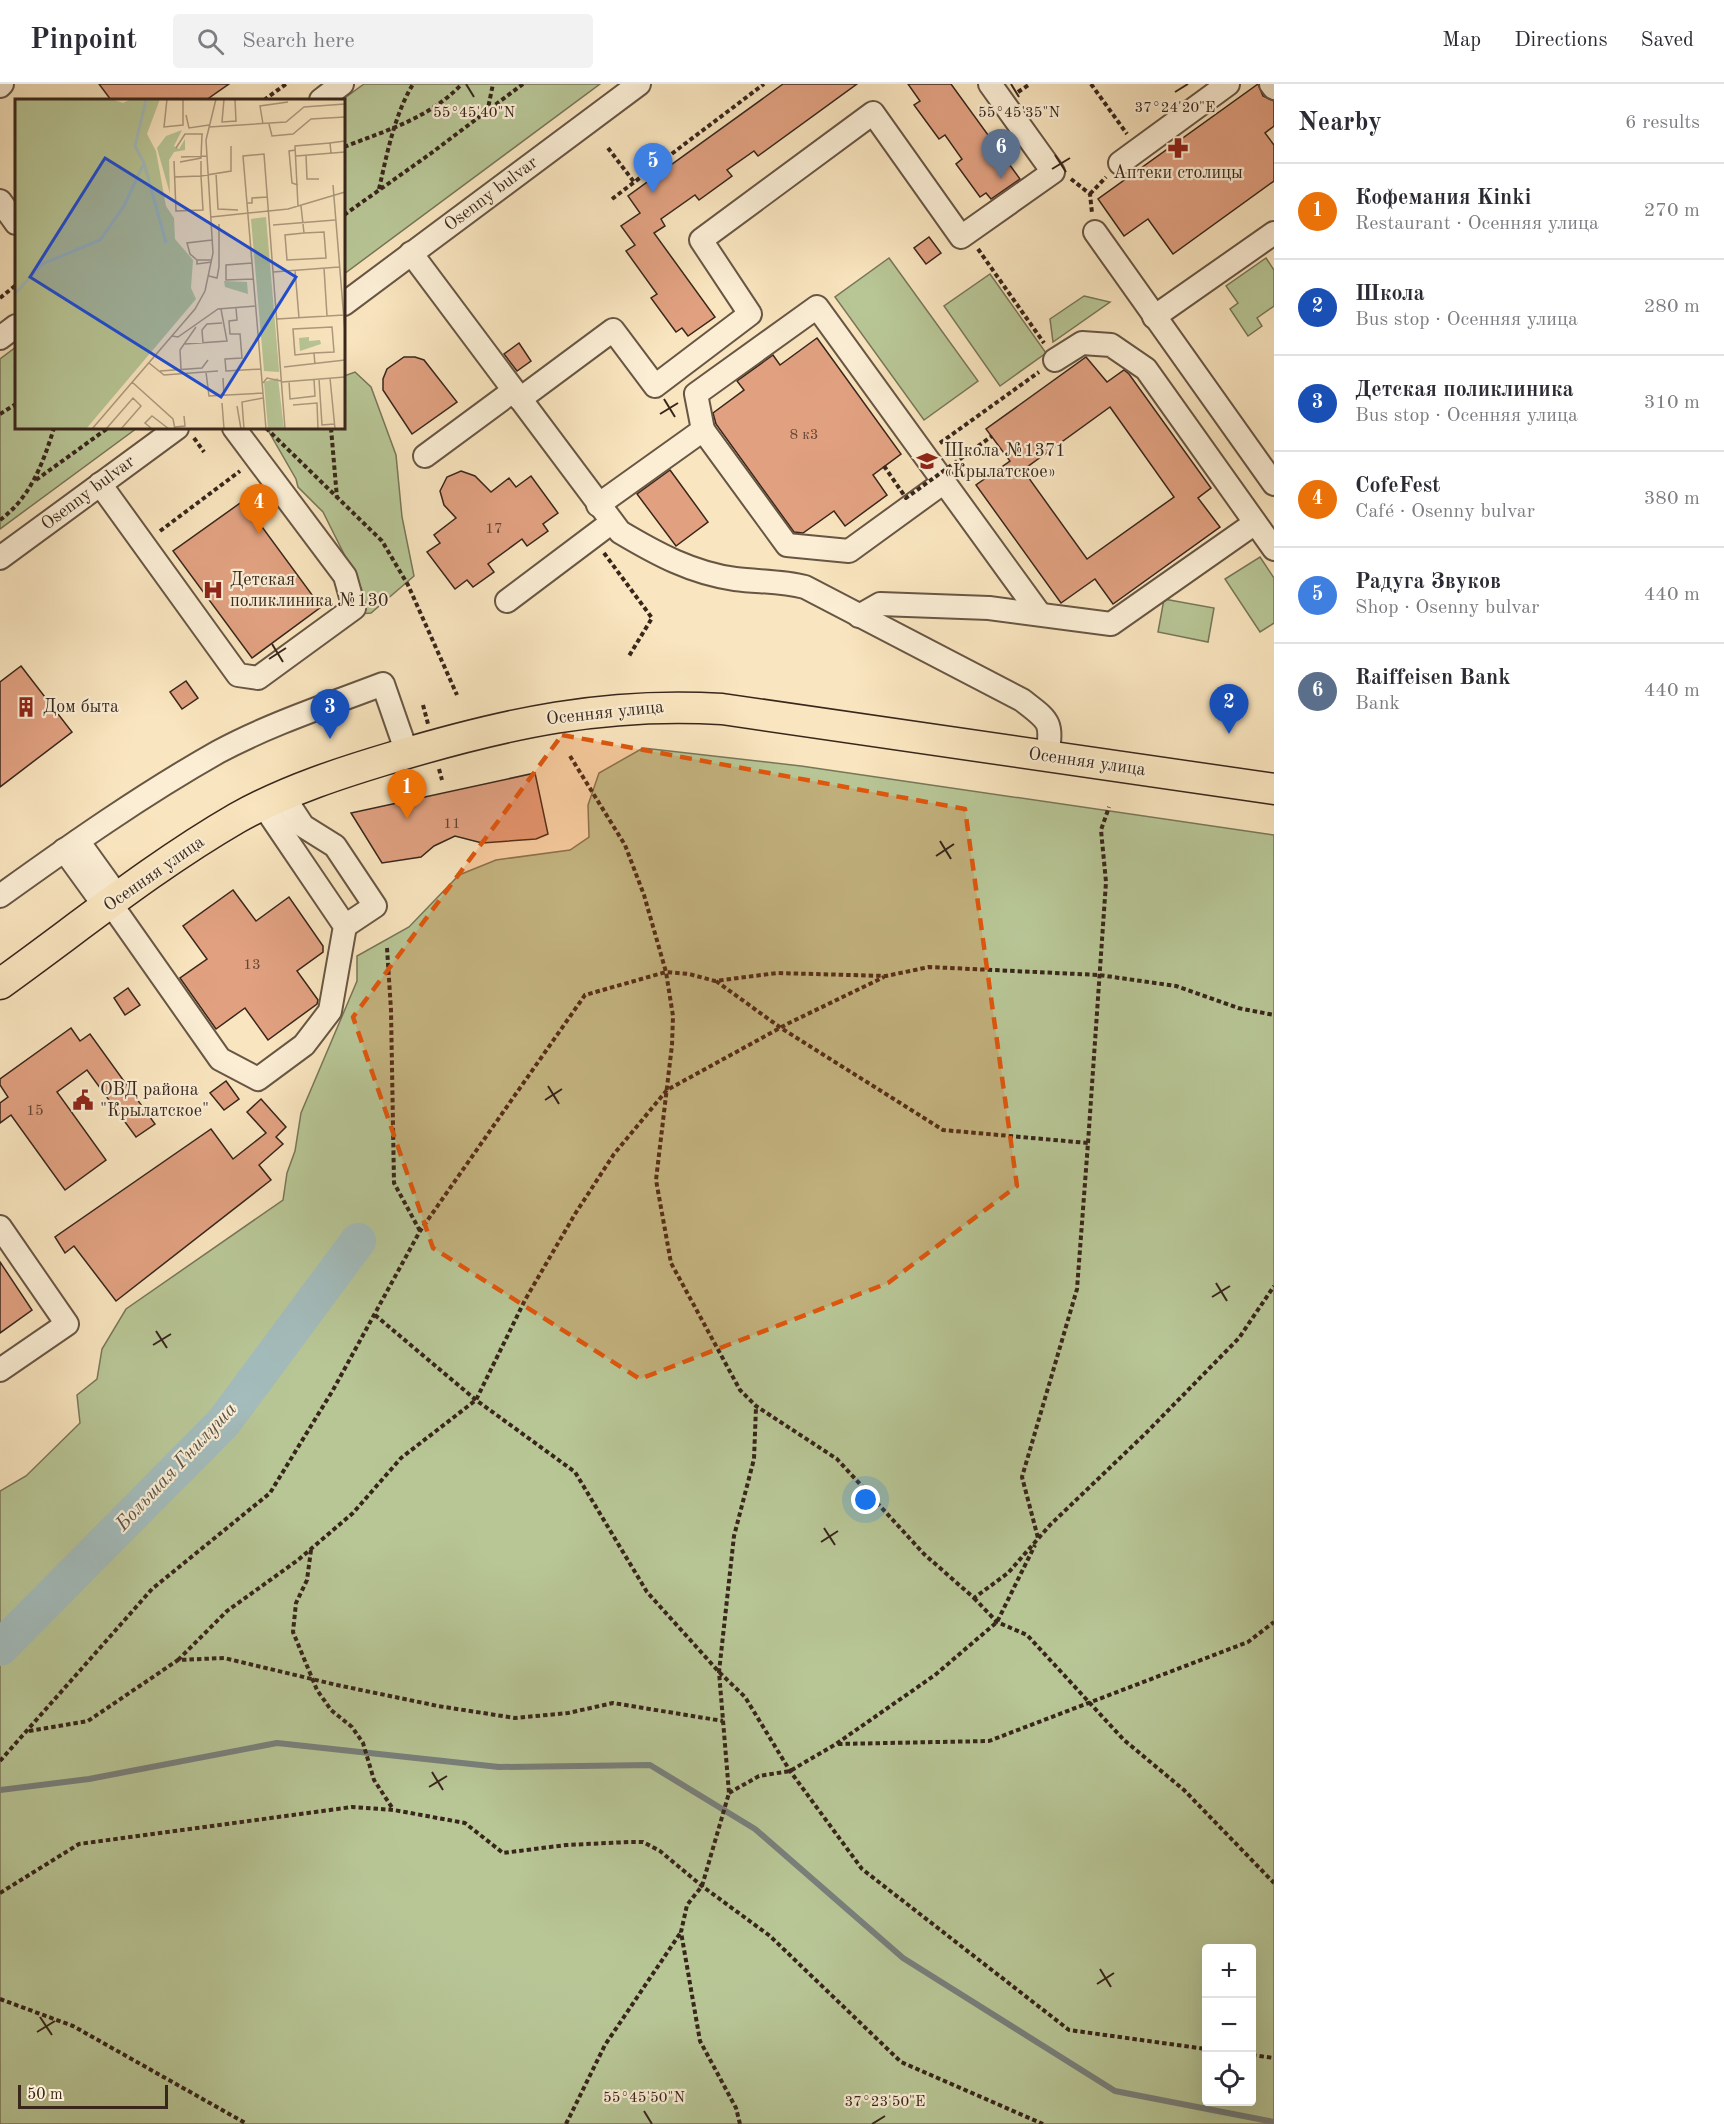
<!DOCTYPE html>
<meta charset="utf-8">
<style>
body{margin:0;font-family:"Old Standard TT",serif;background:#f2f2f3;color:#2b2b33}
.controls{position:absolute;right:18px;bottom:18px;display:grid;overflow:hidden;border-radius:6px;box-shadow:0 6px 24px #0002}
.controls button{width:54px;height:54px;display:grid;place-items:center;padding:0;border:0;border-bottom:2px solid #e1e1e2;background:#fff;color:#2b2b33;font:30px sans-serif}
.scale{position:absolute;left:18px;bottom:15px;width:150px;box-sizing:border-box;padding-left:6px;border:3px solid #38261b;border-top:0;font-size:16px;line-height:21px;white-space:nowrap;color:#38261b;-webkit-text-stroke:4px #fbeed5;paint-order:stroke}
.you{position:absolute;left:866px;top:1416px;width:21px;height:21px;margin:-15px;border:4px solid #fff;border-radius:50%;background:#1a73e8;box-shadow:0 0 0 9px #1a73e833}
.badge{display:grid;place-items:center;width:39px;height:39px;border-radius:50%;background:#1a73e8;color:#fff;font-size:20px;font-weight:700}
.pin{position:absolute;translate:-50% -50px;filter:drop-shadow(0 2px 3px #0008)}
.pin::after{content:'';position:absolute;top:32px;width:21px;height:18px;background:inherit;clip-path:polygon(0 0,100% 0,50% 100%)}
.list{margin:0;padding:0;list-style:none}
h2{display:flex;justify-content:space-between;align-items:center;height:78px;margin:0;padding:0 24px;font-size:26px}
h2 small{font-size:20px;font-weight:400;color:#7c7c81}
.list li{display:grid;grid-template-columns:39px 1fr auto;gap:18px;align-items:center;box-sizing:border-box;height:96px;padding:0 24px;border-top:2px solid #e1e1e2}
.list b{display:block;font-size:22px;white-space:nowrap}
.list p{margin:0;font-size:20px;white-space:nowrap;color:#7c7c81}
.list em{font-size:20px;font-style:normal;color:#7c7c81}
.icon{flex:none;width:33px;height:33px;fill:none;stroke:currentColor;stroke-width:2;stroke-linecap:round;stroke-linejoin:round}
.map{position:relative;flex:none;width:1274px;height:2040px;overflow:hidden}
header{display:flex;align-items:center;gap:36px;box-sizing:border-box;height:84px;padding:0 30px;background:#fff;border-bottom:2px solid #e1e1e2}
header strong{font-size:28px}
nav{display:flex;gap:33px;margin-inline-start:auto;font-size:21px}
.search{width:420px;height:54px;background:#f2f2f3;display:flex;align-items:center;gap:15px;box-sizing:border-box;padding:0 21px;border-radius:6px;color:#7c7c81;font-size:22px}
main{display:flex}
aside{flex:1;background:#fff}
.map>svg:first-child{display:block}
.green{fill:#b8c696;stroke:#787658;stroke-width:1.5;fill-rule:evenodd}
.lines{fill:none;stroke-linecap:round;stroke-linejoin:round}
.stream{stroke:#78807c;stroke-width:6}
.river{stroke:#a3bcbc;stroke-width:36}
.building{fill:#e1a181;stroke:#38261b;stroke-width:1.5;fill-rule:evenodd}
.minor-casing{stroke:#685644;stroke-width:26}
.major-casing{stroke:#38261b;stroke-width:33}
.path{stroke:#38261b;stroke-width:4;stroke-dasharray:4.5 3;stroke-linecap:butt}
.minor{stroke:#fbeed5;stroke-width:22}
.major{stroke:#f9e5bf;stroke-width:30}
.path-bridge{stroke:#38261b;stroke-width:4;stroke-dasharray:4.5 3;stroke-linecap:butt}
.marked{fill:#df560d;fill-opacity:0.2;stroke:#df560d;stroke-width:4.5;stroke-dasharray:12 8;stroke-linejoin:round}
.ticks{fill:none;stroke:#38261b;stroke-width:2}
.labels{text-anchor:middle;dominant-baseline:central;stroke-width:4.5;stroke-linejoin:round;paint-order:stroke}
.number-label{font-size:15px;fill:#624534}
.poi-label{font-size:18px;fill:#38261b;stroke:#fbeed5;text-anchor:start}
.street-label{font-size:18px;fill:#38261b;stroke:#fbeed5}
.water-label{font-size:20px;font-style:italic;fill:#58534b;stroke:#fbeed5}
.inset-river{fill:none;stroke:#a3bcbc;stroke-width:3}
.inset-road{fill:none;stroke:#ac997d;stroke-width:1.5}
.view{fill:#1d4ed8;fill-opacity:0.15;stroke:#1d4ed8;stroke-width:3}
.inset-edge{fill:none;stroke:#38261b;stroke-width:3}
.ticks-label{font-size:15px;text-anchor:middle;fill:#38261b;stroke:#fbeed5;stroke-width:4.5;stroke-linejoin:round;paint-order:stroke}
</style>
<header>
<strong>Pinpoint</strong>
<div class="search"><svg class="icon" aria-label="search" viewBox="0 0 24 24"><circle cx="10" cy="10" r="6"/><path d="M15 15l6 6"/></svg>Search here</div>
<nav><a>Map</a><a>Directions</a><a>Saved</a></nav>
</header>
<main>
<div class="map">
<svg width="1274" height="2040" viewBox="0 0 1274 2040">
<rect width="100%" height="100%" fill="#f9e5bf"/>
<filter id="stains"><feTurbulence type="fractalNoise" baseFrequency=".00333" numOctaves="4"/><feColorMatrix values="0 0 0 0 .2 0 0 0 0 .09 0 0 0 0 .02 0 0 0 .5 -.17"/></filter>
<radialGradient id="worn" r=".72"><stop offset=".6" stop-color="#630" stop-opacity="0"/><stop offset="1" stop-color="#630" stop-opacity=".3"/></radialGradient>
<g class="green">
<path d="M364,0h236l-256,190 -2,-174z"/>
<path d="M889,174l89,123 -54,39 -89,-123z"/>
<path d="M1266,174l8,12v36l-17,12 5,8 -14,10 -18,-27 8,-6 -12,-17z"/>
<path d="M990,190l56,79 -46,33 -56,-80z"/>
<path d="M1084,212l26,6 -57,40 -3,-23z"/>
<path d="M16,263v81h121l-137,101v-170z"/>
<path d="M355,288l16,15 25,68 6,62 12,59 -43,37 -11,1 4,-20 -41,-82 -25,-25 -2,-8 -27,-47 2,-4h73v-52z"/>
<path d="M1260,473l14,21v45l-14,9 -35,-53z"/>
<path d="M1164,515l50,9 -6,34 -50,-10z"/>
<path d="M643,664l158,18 473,69v1289h-1274v-633l26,-15 54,-53 -3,-28 20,-16 5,-30 24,-40 157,-109 4,-27 8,-22 6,-38 56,-132v-25l52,-29 50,-52 37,-15 74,-10 19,-13 -1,-32 11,-32zM1206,1864h46v154h-46z"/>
</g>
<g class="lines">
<path class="stream" d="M0,1706l89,-11 188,-36 222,24 151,-2 105,64 148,129 212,133 159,31"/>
<path class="river" d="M0,1564l223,-225 135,-182"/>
</g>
<g class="building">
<path d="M99,0h130l-23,16h-95z"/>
<path d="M783,0h74l-99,72 -4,-5 -27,19 5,6 -33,24 -4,-5 -34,24 4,7 -11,7 61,84 -27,19 -6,-8 -6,4 -25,-34 6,-4 -31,-43 9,-6 -14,-19 19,-13 -12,-17z"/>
<path d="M908,0h43l69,95 -29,20 -5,-6 -6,4 -24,-33 6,-5 -17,-24 -6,4 -25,-34 6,-4z"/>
<path d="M1258,0l5,12 11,5v25l-9,7 9,12v36l-101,73 -25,-35 -24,17 -26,-37z"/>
<path d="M929,153l12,16 -15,11 -12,-16z"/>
<path d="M817,254l84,116 -28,21 14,20 -42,31 -11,-15 -31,22 -9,-1 -78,-108 -3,-11 31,-23 -7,-9 36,-26 7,10z"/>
<path d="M519,259l12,18 -14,10 -13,-17z"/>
<path d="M404,273h11l9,3 33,42 -45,32 -29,-44v-11l4,-10z"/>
<path d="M1086,273l21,25 17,-12 5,4 82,114 -13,10 22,29 -107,77 -18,-25 -34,24 -85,-118 34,-24 -24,-32zM1110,323l64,90 -87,62 -64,-89z"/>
<path d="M670,386l38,52 -32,24 -39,-52z"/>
<path d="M461,387l14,5 16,16 18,-14 7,9 15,-11 27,37 -15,11 5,7 -21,15 -5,-7 -34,25 6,8 -21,15 -6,-7 -12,9 -28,-37 13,-9 -6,-8 22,-17 -12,-13 -4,-14 7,-14z"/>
<path d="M243,417l78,106 -69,51 -79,-107z"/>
<path d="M21,582l51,66 -72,55v-105z"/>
<path d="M186,597l12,17 -16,11 -12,-17z"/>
<path d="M535,689l13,61 -12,5 -54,4 -27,-7 -21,10 -13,11 -39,6 -31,-50z"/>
<path d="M233,806l23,31 33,-24 34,49v6l-26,19 21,29 -1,4 -49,36 -23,-32 -29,21 -36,-51 27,-19 -24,-33z"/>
<path d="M128,904l12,17 -15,10 -11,-17z"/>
<path d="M71,944l9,13 10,-7 65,90 -19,13 -49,-67 -30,22 49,68 -41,30 -54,-75 -11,8v-20l8,-6 -8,-12v-6z"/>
<path d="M226,997l13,18 -15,11 -14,-17z"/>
<path d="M261,1015l25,28 -10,10 7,7 -24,21 12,15 -155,121 -42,-55 -9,7 -10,-16 156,-108 22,30 33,-26 -19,-21z"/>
<path d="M0,1178l32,48 -32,23z"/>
</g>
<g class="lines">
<g class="minor-casing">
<g id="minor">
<path d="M1271,0l3,4"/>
<path d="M0,2l2,-2"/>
<path d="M321,16l21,-16"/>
<path d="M1120,79l108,-79"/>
<path d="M0,117l16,22"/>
<path d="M1095,148l179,252"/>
<path d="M411,169l209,279c37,22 72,41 115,47 24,3 47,2 70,8l217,113c27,21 31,21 25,56"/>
<path d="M344,220l295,-220"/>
<path d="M1154,233l120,-84"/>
<path d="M0,254l16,-12"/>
<path d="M1055,276l27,-17 29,2 35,24 128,180"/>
<path d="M520,315l93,-69 42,56 95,-72 -49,-74 172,-127 88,124 92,-65 -63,-88"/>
<path d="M703,346l84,115 62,6 95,-69"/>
<path d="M425,372l88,-65"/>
<path d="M100,400l138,191 20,3 96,-70 -9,-32 -111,-148"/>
<path d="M598,421l105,-75 -7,-36 121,-87 222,306"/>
<path d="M0,474l177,-130"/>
<path d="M507,517l105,-79"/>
<path d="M859,532l21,-12 109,4 122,16 144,-101"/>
<path d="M284,713l19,29 32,20 40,60 -30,20"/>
<path d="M78,757l41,57"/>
<path d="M64,766l42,58"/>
<path d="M0,812c71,-51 142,-101 218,-144 52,-28 110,-47 165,-68l24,69"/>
<path d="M111,820l109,155 38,20 46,-34 26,-34 15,-85 -82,-121"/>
<path d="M0,1143l67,97 -67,46"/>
</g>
</g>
<g class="major-casing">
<path id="major" d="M0,900c78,-56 154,-118 237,-166 50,-28 106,-46 160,-62 111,-33 208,-54 325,-47l552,80"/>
</g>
<g class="path">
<path d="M1091,0l36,50"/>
<path d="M1018,8l12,-8"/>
<path d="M264,16l22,-16"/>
<path d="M487,29l6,-29"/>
<path d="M344,63c43,-17 84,-28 118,-63"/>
<path d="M608,64l26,34"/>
<path d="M1071,95l19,15 2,19"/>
<path d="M379,105c8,-35 15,-73 34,-105"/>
<path d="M1090,110l16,-17"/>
<path d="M612,115l152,-115"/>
<path d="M344,131l86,-61 93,-70"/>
<path d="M978,165l66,94"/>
<path d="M0,214l16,-13"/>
<path d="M0,330l16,-10"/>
<path d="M266,344l116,113 26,44 49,110"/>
<path d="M331,344l6,70"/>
<path d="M194,354l10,14"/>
<path d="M940,359l99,-71"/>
<path d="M36,396l72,-52"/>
<path d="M0,436c31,-23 43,-57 54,-92"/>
<path d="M160,447l80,-60"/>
<path d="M604,469l48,65 -23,38"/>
<path d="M423,621l5,19"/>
<path d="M570,672l55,89 19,50 22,77 7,44 -1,29 -16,135 15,83 69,127 16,16 81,53 87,95 50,44 34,-25 42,-48 95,-91 94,-96 35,-52"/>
<path d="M439,685l3,11"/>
<path d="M387,864l4,62 3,173 26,48"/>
<path d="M716,897l65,47 162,102 145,13 -11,146 -55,188 16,61"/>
<path d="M1088,1059l18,-261 -5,-52 8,-23"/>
<path d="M375,1231l101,85 99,72 72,120 72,80 26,25 45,74 72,98 207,161 137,19"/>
<path d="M311,1466l-4,30 -11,23 -3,29 24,58 14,20 21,17 11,16 11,37 19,29"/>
<path d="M974,1514l23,24 30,13 97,105 60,50 90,93"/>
<path d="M178,1576l49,-49 71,-51 55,-47 48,-55 75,-58 49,-100 50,-86 39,-60 53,-64 122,-67 95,-46"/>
<path d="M29,1647l59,-10 90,-61 46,-2 113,27 101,21 77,12 53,-5 45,-10 110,18"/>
<path d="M838,1660l151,-3 259,-99 26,-20"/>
<path d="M0,1677l152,-172 118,-96 63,-103 87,-159 165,-236 81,-23 23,2 26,7 62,-8 109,3 43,-9 170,8 77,11 62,22 36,7"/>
<path d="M729,1709l30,-17 31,-5 46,-27 99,-69 62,-53 38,-77"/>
<path d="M0,1809l79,-49 273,-37 42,3 71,13 38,30 63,-8 63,-3h14l17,9 42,35 68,50 131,126 142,62"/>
<path d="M0,1915l73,27 174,98"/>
<path d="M1252,1971l22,3"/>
<path d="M566,2040l39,-79 76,-113"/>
<path d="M740,2040l-4,-16 -36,-67 -19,-109 6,-27 15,-19 27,-93 -10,-121 15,-136 20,-77 2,-52"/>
</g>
<use href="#minor" class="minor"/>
<use href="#major" class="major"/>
<path class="path-bridge" d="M884,382l22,32 86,-62"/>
</g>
<path class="marked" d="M562,651l403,74 52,377 -129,97 -248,96 -207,-131 -80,-231z"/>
<path class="ticks" d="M466,0l8,13M1011,0l8,13M1175,8l13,-8M1055,71l11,17M1052,85l18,-11M664,315l11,18M660,330l18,-11M272,560l11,18M269,575l17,-11M940,757l11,18M936,772l18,-12M548,1002l11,18M545,1016l17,-11M1216,1199l11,18M1212,1213l18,-11M156,1247l11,17M153,1261l18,-11M824,1444l11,17M821,1458l17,-11M432,1688l11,18M429,1703l18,-11M1100,1885l11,18M1097,1900l17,-11M40,1933l12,18M37,1948l18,-11M644,2027l8,13M872,2040l13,-8"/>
<defs>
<g id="pharmacy-bare" transform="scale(1.62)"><path d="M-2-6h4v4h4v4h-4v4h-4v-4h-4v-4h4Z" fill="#8f2418" stroke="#fbeed5" stroke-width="2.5" paint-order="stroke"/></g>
<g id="school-bare" transform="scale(1.62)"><path d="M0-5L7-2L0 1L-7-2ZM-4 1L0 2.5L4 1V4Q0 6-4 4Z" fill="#8f2418" stroke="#fbeed5" stroke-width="2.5" paint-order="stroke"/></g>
<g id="hospital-bare" transform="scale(1.62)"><path d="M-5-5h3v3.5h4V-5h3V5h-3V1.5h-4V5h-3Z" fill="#8f2418" stroke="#fbeed5" stroke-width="2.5" paint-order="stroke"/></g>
<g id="building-bare" transform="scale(1.62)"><path d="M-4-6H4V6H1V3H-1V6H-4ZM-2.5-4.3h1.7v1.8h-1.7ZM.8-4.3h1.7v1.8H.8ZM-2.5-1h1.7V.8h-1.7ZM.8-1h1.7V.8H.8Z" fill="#8f2418" stroke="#fbeed5" stroke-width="2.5" paint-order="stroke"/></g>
<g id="civic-bare" transform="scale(1.62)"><path d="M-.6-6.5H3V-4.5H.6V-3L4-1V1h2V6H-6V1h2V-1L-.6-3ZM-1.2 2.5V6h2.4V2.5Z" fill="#8f2418" stroke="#fbeed5" stroke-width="2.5" paint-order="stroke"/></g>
</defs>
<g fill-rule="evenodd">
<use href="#pharmacy-bare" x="1178" y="64"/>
<use href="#school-bare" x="927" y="377"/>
<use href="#hospital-bare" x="213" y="506"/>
<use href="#building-bare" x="26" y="623"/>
<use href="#civic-bare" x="83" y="1016"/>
</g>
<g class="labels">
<g class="number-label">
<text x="804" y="351">8 к3</text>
<text x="494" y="445">17</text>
<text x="452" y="740">11</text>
<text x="252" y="881">13</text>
<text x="35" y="1027">15</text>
</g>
<g class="poi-label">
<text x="1178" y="89" text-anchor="middle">Аптеки столицы</text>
<text x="944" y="367">Школа №1371<tspan x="944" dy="21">«Крылатское»</tspan></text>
<text x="230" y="496">Детская<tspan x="230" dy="21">поликлиника №130</tspan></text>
<text x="43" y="623">Дом быта</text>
<text x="100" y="1006">ОВД района<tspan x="100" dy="21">"Крылатское"</tspan></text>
</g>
<g class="street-label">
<text transform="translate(491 110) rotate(-37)">Osenny bulvar</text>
<text transform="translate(88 409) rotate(-37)">Osenny bulvar</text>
<text transform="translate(605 629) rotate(-6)">Осенняя улица</text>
<text transform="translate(1087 678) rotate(8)">Осенняя улица</text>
<text transform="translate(154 790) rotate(-35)">Осенняя улица</text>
</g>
<g class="water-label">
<text transform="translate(177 1383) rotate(-47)">Большая Гнилуша</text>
</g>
</g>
<g transform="translate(15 15)">
<rect width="330" height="330" fill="#f9e5bf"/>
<path d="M0,0h96l12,4 8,-4h29l-13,35 9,17 10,55 8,12 1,21 18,21 -2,28 5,11 -110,130h-71zM167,31l-8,16 5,3 6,-10v11l-11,2 -5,8 1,34 -13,-46 9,-12zM251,118l13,153v2l-15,-1 -13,-152zM209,182l23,1 1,12 -23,-7zM294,238v4l11,-1 1,4 -21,7 -1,-13zM263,279l6,51h-16l-4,-47z" fill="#b8c696"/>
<path class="inset-river" d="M131,1l-11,46 9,17 22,80M0,195l27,-30 58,-24 24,-34 20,-43"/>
<path class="inset-road" d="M152,0l-3,28 19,-2v-26M209,0l-2,23 14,-1M220,0l1,23M252,0h25M171,16l3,13 20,-3M248,25l-3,-18 28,-4M254,25l3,12 21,-2 18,-15 34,-2M194,28l77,-5 18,-15 41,-3M161,49l9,-14h18M281,51l-7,1 3,32 6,2M316,54l-1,-10 15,-2M291,56l1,24h12M281,57l49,-4M166,58l26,-1M159,62l2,50 27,-1 -2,-34 30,-5v-25M165,63l21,-4 1,-24M201,74l2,36 20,1M159,78l27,-1v-15M318,86l12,147M232,104h5v-5l16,-1M283,107l-3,-60 35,-3M286,107l3,27 20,-1 2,26 -39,2 -2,-25 19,-2M196,118l77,-8 57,-17M258,126l62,-5M182,161v4l15,-2M197,161h-15l-7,-6 -3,-11 25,-3M237,164l-26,2v15l28,-1M309,169l3,48M280,171l4,48M258,173l66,-5M194,177l8,2 2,-11v-43M221,209l1,12 -8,1 1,13h10l2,24 -17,1 1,12 35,-2M262,220l67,-4M157,237l6,1 40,-28 38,-3M188,244l-1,-13 5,-6 15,-1M170,245l42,-3 -6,-32M299,254l-19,2 -2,-26 39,-2 2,25 -20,1 1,12M134,264l15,12 54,-4M269,268l61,-7M166,270l-1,-19 16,-23M145,272l42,-3 6,-8M191,273l3,24 54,-3M208,279l1,18M315,279l5,51M304,280l3,46 12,-1M274,282l1,18 25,-3 -1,-17M117,283l41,37 2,10M267,283l63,-5M248,284l4,-5 14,3M207,304l2,26M278,306l24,-2 1,26M222,307l4,23M160,328l10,-1 -1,-10M77,330l103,-120 10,-18 8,-38 -7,-113 10,-41M91,330l27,-31 8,8 -20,23M137,330l-7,-6 7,-7 17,13M229,330l-2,-27 21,-4M251,330l-23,-273 21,-2 21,275"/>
<path class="view" d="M90,59l191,119 -75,120 -191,-120z"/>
<rect width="330" height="330" class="inset-edge"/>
</g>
<g class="ticks-label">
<text x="1175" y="28">37°24'20"E</text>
<text x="1019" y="33">55°45'35"N</text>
<text x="474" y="33">55°45'40"N</text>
<text x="644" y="2018">55°45'50"N</text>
<text x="885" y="2022">37°23'50"E</text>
</g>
<rect width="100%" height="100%" filter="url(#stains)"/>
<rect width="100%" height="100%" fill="url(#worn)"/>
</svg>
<div class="controls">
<button>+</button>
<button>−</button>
<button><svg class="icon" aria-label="locate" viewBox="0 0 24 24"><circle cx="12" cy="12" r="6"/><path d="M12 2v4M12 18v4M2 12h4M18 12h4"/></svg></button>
</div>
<div class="scale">50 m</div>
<div class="you"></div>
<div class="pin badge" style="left:407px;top:735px;background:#e8710a">1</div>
<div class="pin badge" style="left:1229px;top:650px;background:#1a4fb4">2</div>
<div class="pin badge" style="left:330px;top:655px;background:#1a4fb4">3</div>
<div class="pin badge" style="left:259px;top:450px;background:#e8710a">4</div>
<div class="pin badge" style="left:653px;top:109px;background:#3f7fe0">5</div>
<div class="pin badge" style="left:1001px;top:95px;background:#5c6f8a">6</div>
</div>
<aside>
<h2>Nearby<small>6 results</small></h2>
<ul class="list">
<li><span class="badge" style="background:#e8710a">1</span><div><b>Кофемания Kinki</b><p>Restaurant · Осенняя улица</p></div><em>270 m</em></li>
<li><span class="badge" style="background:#1a4fb4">2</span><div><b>Школа</b><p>Bus stop · Осенняя улица</p></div><em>280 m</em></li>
<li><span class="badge" style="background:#1a4fb4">3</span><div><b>Детская поликлиника</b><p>Bus stop · Осенняя улица</p></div><em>310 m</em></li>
<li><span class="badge" style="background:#e8710a">4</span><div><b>CofeFest</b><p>Café · Osenny bulvar</p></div><em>380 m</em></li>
<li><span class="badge" style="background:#3f7fe0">5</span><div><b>Радуга Звуков</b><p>Shop · Osenny bulvar</p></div><em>440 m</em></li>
<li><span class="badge" style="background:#5c6f8a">6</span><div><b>Raiffeisen Bank</b><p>Bank</p></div><em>440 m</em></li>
</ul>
</aside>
</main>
